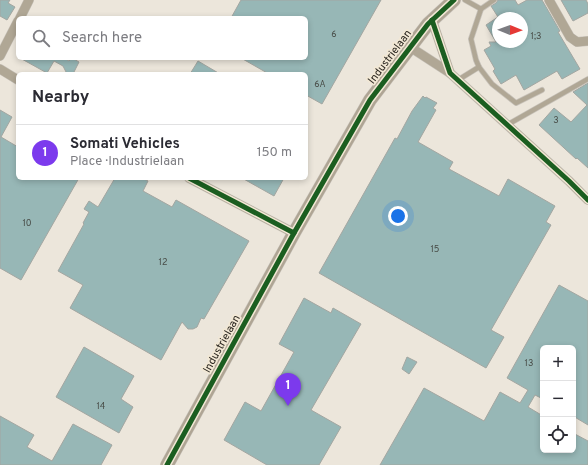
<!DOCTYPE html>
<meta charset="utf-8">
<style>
body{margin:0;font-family:Overpass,sans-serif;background:#f2f2f3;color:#2b2b33}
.controls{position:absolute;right:12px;bottom:12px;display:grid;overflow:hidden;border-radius:6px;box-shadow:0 2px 6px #0003}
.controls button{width:36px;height:36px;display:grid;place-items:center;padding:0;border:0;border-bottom:1px solid #e1e1e2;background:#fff;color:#2b2b33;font:20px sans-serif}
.compass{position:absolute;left:492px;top:12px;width:36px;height:36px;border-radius:50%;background:#fff;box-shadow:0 2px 6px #0003;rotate:91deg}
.you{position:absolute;left:398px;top:216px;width:14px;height:14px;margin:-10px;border:3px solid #fff;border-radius:50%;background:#1a73e8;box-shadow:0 0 0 6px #1a73e833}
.badge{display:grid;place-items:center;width:26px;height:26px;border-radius:50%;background:#7c3aed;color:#fff;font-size:13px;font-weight:700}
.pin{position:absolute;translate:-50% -33px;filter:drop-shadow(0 1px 2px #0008)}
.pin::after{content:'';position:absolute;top:21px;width:14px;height:12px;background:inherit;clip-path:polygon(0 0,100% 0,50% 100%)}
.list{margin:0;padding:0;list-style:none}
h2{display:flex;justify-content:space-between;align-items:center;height:52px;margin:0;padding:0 16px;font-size:17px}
h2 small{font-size:13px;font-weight:400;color:#7c7c81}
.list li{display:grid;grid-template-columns:26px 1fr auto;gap:12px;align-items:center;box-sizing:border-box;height:56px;padding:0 16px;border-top:1px solid #e1e1e2}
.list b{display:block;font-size:15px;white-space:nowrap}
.list p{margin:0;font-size:13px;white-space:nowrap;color:#7c7c81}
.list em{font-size:13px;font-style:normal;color:#7c7c81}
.icon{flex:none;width:22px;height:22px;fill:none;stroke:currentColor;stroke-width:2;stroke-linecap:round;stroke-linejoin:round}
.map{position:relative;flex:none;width:588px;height:465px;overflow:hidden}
.search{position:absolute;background:#fff;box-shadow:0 2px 6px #0003;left:16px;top:16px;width:292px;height:44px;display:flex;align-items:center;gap:10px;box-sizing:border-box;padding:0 14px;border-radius:6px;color:#7c7c81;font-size:15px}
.panel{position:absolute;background:#fff;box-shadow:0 2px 6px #0003;left:16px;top:72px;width:292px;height:108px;border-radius:6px}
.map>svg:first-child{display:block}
.building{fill:#97b7b6;stroke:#a3a6a1;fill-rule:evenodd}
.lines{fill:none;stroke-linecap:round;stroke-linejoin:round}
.lane-casing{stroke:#c8c3bb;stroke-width:6}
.street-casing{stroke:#c8c3bb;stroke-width:10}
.secondary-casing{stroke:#c8c3bb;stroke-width:14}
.lane{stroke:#b0a795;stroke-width:4.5}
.street{stroke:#b0a795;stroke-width:9}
.secondary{stroke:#afa594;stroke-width:13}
.cycleway-casing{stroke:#f2e8d5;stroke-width:8}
.cycleway{stroke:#1b5e20;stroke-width:5}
.labels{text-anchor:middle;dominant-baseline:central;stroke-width:3.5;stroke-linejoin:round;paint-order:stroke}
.number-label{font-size:9px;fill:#484c47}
.street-label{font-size:11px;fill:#2d2922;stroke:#f2e8d5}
</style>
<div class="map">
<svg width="588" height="465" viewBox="0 0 588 465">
<rect width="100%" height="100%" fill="#ece6db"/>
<g class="building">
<path d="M0,0h10l-2,3 7,4 -8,13 -7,-4z"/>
<path d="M241,0h140l-59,104 -16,-9v-21h-37l-28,-16h65v-40h-75z"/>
<path d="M498,0h17l3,5 9,-5h15l18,31 -2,1 22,37 -18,10 -5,-8 -33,19 -8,-15 -15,9 -8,-13 2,-2 -11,-19 7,-4 -2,-4h7l-10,-17 12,-8 -7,-11 5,-3zM498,18h24v24h-24z"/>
<path d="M561,0h25l2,4v9l-15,8z"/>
<path d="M20,58h44l5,3 3,-3 7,4 -6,12h-6l-4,-8 -9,-5 -7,12z"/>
<path d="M198,61l22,13h-30z"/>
<path d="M588,83v85l-11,-10 -1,1 -37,-34 15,-17 17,14 16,-17 -14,-13z"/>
<path d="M423,96l2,2 1,-1 11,6 -4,5 3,2 -18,32 35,20 -4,7 50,27 9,-17 47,27 -9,16 5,3 -60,105 13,7 -18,31 -167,-95 76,-135 2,1 15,-28z"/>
<path d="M0,110l12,7 -11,20 17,10v31h61l-58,102 -21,-12z"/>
<path d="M115,178h27l6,3 -5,10 29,16 4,-7 73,41 -45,78 -3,-1 -4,9 -4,2h-5l-6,-7 -21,38 -91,-52 13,-23 -25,-14 26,-47 -1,-1 6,-11 -5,-3 5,-8 9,6z"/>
<path d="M242,178h42l-10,18z"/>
<path d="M559,285l29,16v124l-15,-9v-68h-30v51l-8,-4 -7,12 15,9v34h30v-17l15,8v24h-208l44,-77 60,33 16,-29 20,11 8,-13 -21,-12z"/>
<path d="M304,298l27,15 2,-5 28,16 -50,86 30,17 -22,38h-52l-43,-25 21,-38 16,9 33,-59 -15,-8z"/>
<path d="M84,347l50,29 -13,23 12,8 -14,26 -63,-36z"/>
<path d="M407,357l10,5 -8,12 -7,-5z"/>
<path d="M0,416l34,19 -7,12 25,14 21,-37 39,21 -11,20h-101z"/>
</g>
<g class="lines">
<g class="lane-casing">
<g id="lane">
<path d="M465,0l16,9 13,-9"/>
<path d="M479,67l13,17 24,19 26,-13"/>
<path d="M458,80l21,-13 -3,-7 -5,-21 10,-30"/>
<path d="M507,125l81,-46"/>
</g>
</g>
<g class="street-casing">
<g id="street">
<path d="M549,0l21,37 7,5 11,-1"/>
<path d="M20,18l9,-18"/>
<path d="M432,20l18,53 119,108 19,19"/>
<path d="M410,47l40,26"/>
<path d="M0,56l18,-35"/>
<path d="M0,69l18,11"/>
<path d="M189,178l105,55"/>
</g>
</g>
<g class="secondary-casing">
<path id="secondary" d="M167,465l127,-232 76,-133 58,-76 26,-24"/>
</g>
<use href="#lane" class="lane"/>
<use href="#street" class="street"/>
<use href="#secondary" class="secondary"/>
<g class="cycleway-casing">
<g id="cycleway">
<path d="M432,20l18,53 119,108 19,19"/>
<path d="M189,178l105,55"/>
<path d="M167,465l127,-232 76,-133 58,-76 26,-24"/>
</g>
</g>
<use href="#cycleway" class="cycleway"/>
</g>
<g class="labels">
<g class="number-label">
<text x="334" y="34">6</text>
<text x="536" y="36">1;3</text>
<text x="320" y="84">6A</text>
<text x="556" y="120">3</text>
<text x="27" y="223">10</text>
<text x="435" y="249">15</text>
<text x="163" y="262">12</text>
<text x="529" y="363">13</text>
<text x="101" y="406">14</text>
</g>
<g class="street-label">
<text transform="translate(390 57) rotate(-53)">Industrielaan</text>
<text transform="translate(222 344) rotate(-61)">Industrielaan</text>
</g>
</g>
</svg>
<div class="controls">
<button>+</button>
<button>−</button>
<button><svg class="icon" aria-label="locate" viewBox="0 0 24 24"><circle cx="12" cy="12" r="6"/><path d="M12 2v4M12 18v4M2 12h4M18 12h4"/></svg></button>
</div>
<svg class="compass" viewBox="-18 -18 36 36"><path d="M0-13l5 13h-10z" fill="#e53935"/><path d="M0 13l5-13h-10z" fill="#7c7c81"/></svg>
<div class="you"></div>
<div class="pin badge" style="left:288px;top:406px">1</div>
<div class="search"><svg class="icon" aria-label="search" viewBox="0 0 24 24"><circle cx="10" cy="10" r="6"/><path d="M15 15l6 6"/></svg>Search here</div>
<section class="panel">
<h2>Nearby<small></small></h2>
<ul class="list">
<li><span class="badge">1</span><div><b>Somati Vehicles</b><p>Place · Industrielaan</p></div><em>150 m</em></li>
</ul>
</section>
</div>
